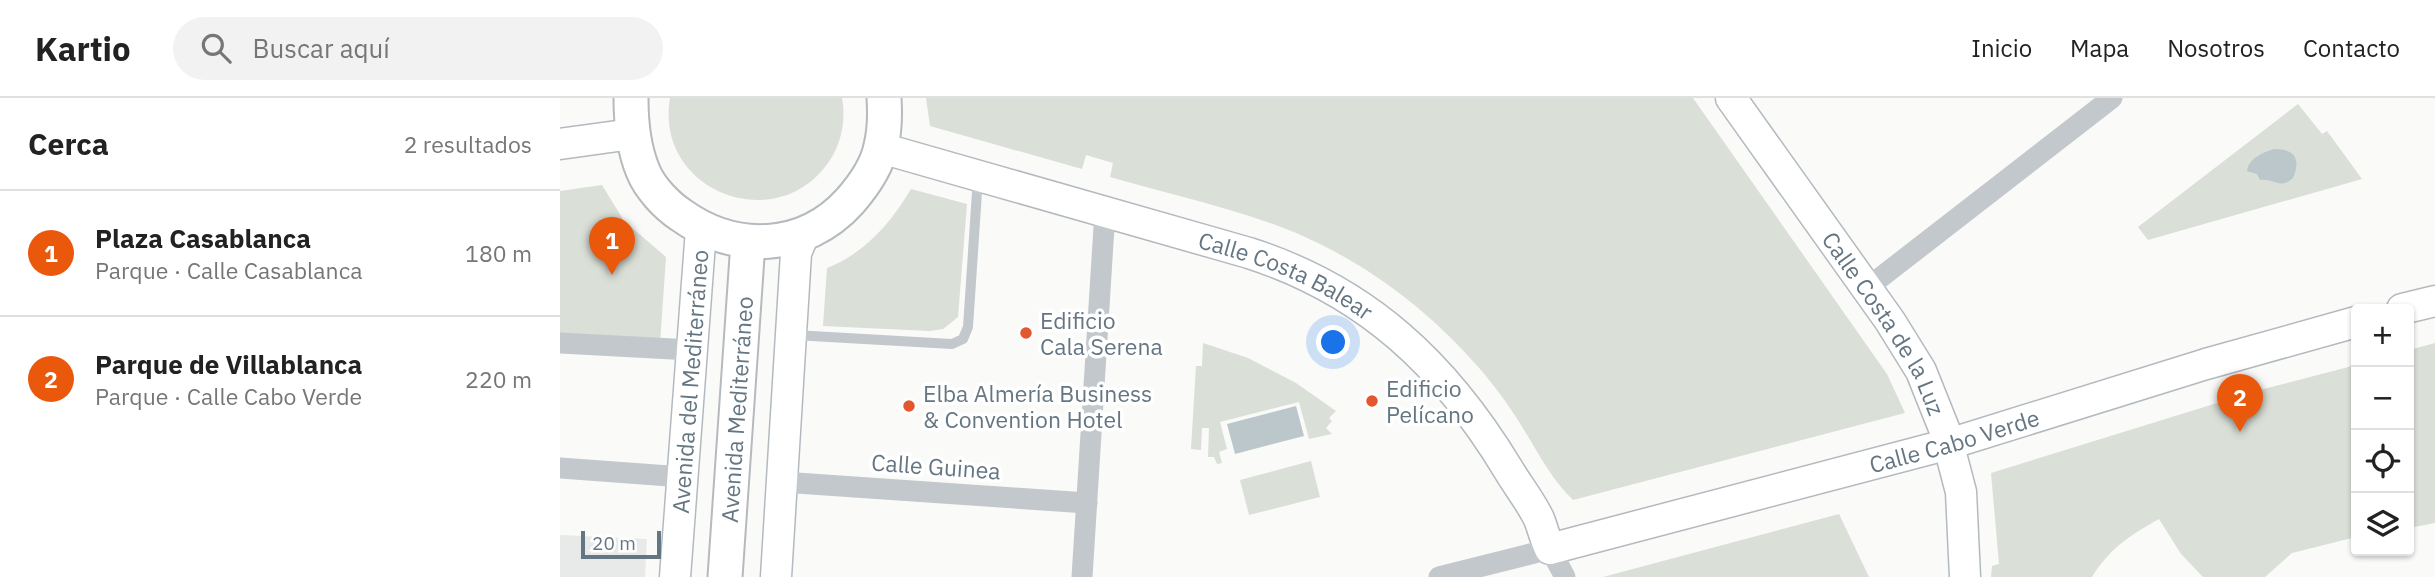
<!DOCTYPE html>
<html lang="es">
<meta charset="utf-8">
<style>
body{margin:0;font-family:"IBM Plex Sans",sans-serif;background:#f2f2f2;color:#222}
.controls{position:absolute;right:21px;bottom:21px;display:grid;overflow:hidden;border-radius:7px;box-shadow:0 2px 5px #0004}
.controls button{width:63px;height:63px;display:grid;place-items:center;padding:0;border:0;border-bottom:2px solid #e0e0e0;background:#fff;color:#222;font:35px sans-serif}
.scale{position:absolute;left:21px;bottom:18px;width:80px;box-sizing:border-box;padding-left:7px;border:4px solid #657683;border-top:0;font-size:19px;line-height:24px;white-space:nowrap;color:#657683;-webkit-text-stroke:5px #fff;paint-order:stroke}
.you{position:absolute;left:774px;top:245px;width:24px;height:24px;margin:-18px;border:5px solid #fff;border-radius:50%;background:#1a73e8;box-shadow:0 0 0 10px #1a73e833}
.badge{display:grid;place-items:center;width:46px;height:46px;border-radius:50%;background:#ea580c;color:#fff;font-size:23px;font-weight:700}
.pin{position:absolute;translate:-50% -58px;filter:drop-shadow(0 2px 4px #0008)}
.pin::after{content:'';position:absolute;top:37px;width:24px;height:21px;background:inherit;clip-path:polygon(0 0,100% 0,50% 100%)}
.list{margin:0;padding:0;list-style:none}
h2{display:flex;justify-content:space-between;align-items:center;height:91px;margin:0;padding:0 28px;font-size:30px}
h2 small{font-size:23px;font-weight:400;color:#767676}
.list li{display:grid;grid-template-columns:46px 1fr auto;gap:21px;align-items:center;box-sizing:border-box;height:126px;padding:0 28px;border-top:2px solid #e0e0e0}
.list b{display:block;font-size:26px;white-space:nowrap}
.list p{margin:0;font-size:23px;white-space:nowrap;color:#767676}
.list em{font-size:23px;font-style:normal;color:#767676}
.icon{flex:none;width:38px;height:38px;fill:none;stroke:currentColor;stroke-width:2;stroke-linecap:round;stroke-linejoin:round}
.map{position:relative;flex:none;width:1875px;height:479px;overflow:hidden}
header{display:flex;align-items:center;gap:42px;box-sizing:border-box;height:98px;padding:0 35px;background:#fff;border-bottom:2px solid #e0e0e0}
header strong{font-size:33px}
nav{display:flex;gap:38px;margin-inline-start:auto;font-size:24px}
.search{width:490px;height:63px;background:#f2f2f2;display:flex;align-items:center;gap:18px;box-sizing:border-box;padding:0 24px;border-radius:38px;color:#767676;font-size:26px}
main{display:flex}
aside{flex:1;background:#fff}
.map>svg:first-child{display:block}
.built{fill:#e8e9e9}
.green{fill:#dadfd7}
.water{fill:#bbc7cb}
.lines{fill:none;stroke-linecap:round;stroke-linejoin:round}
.secondary-casing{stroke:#b3babf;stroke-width:33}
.primary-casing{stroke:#b5babe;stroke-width:37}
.lane{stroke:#c3c8cc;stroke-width:10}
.street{stroke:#c3c8cc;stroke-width:21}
.secondary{stroke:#fff;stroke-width:30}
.primary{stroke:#fff;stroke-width:33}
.poi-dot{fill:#e4572e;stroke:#fff;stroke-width:2.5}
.labels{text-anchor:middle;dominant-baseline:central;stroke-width:7;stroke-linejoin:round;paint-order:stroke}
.street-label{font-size:23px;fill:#657683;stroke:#fff}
.poi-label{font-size:23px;fill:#657683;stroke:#fff;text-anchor:start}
</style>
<header>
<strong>Kartio</strong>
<div class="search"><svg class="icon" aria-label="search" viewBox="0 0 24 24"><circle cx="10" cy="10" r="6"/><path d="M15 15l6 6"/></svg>Buscar aquí</div>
<nav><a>Inicio</a><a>Mapa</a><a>Nosotros</a><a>Contacto</a></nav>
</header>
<main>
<aside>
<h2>Cerca<small>2 resultados</small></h2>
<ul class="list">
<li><span class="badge">1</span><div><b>Plaza Casablanca</b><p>Parque · Calle Casablanca</p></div><em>180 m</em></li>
<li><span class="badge">2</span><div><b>Parque de Villablanca</b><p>Parque · Calle Cabo Verde</p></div><em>220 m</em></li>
</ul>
</aside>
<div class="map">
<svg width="1875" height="479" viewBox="0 0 1875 479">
<rect width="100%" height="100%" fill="#fafaf8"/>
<path class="built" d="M0,437l87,4 -2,38h-85z"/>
<g class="green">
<path d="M110,0h172c4,21 0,43 -12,62 -52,79 -176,32 -160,-62z"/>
<path d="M366,0h767l194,276 18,39 -332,87c-21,-20 -34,-46 -49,-70 -15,-25 -34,-51 -54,-72 -46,-51 -104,-94 -167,-122 -57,-25 -131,-41 -193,-59l3,-14 -27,-8 -4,14 -152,-43z"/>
<path d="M1738,6l24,30 5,-3 35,48 -214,61 -10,-13z"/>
<path d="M42,87l22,36 42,36 -6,87 -100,-6v-147z"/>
<path d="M351,91l56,15 -9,113 -15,12 -13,2 -107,-5 4,-58c38,-15 63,-44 84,-79z"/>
<path d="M643,245l45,15 48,25 40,28 -7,7 3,3 -6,7 6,6 -23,5 -10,-37 -79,20 7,27 -8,3 3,11 -5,1 -3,-7h-6l1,-29h-7l-1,22 -10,-1 5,-83h6z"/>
<path d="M1875,245v180l-26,5v-178z"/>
<path d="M1796,267v172l-64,16 -27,24h-62l-22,-23 -22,-35c-30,17 -48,28 -67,58h-101l1,-11 7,-2 -8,-91 265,-82z"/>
<path d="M751,363l9,36 -71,18 -9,-35z"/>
<path d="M1279,416l30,63h-266z"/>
</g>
<g class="water">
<path d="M1714,51c21,0 27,10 19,29 -13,12 -19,0 -33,2l-3,-6 -10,-3c2,-13 15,-18 27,-22z"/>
<path d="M736,308l8,30 -69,18 -8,-30z"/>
</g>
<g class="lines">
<g class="secondary-casing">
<g id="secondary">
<path id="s1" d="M1171,0l159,223 31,50 24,60 16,61 4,85"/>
<path d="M0,46l72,-10"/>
<path id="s2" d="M321,50l368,105c118,38 196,112 259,216 10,17 23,33 31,50 4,10 6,20 11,30l399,-105 257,-80 150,-42"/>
<path d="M1842,211l33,-8"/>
<path id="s3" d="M115,479l26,-348"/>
<path d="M216,479l20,-324 8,-19"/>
</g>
</g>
<g class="primary-casing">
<g id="primary">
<path d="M71,0c0,25 2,49 12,73 7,17 23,34 38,44 53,38 123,37 169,-14 14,-16 27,-34 31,-55 4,-16 4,-32 3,-48"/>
<path id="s4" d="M165,479l23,-335"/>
</g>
</g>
<path class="lane" d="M234,237l158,9 11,-5 5,-12 10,-150"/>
<g class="street">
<path d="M1307,190l245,-190"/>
<path d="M0,245l131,7"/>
<path d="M0,370l123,9"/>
<path d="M222,384l305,21"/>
<path d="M522,479l23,-366"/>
<path d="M879,479l111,-28 15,28"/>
</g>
<use href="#secondary" class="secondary"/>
<use href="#primary" class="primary"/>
</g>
<g class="poi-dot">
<circle cx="466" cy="235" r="7"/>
<circle cx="812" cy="303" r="7"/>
<circle cx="349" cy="308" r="7"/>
</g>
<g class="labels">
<g class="street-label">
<text stroke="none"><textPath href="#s2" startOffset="425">Calle Costa Balear</textPath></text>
<text stroke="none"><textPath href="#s1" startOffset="273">Calle Costa de la Luz</textPath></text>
<text stroke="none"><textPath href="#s3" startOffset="196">Avenida del Mediterráneo</textPath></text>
<text stroke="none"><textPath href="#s4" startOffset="168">Avenida Mediterráneo</textPath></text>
<text stroke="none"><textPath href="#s2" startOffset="1237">Calle Cabo Verde</textPath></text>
<text transform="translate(376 368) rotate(4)">Calle Guinea</text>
</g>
<g class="poi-label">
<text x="480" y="222">Edificio<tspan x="480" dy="26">Cala Serena</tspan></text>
<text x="826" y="290">Edificio<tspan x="826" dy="26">Pelícano</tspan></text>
<text x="363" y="295">Elba Almería Business<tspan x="363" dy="26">&amp; Convention Hotel</tspan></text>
</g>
</g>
</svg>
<div class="controls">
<button>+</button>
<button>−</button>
<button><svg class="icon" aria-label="locate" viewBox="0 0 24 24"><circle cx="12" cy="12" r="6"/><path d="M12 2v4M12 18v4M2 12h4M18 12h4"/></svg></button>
<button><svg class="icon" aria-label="layers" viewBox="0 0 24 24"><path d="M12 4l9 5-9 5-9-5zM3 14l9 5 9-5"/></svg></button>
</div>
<div class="scale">20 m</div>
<div class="you"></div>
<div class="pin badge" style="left:52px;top:177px">1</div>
<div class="pin badge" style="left:1680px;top:334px">2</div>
</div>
</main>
